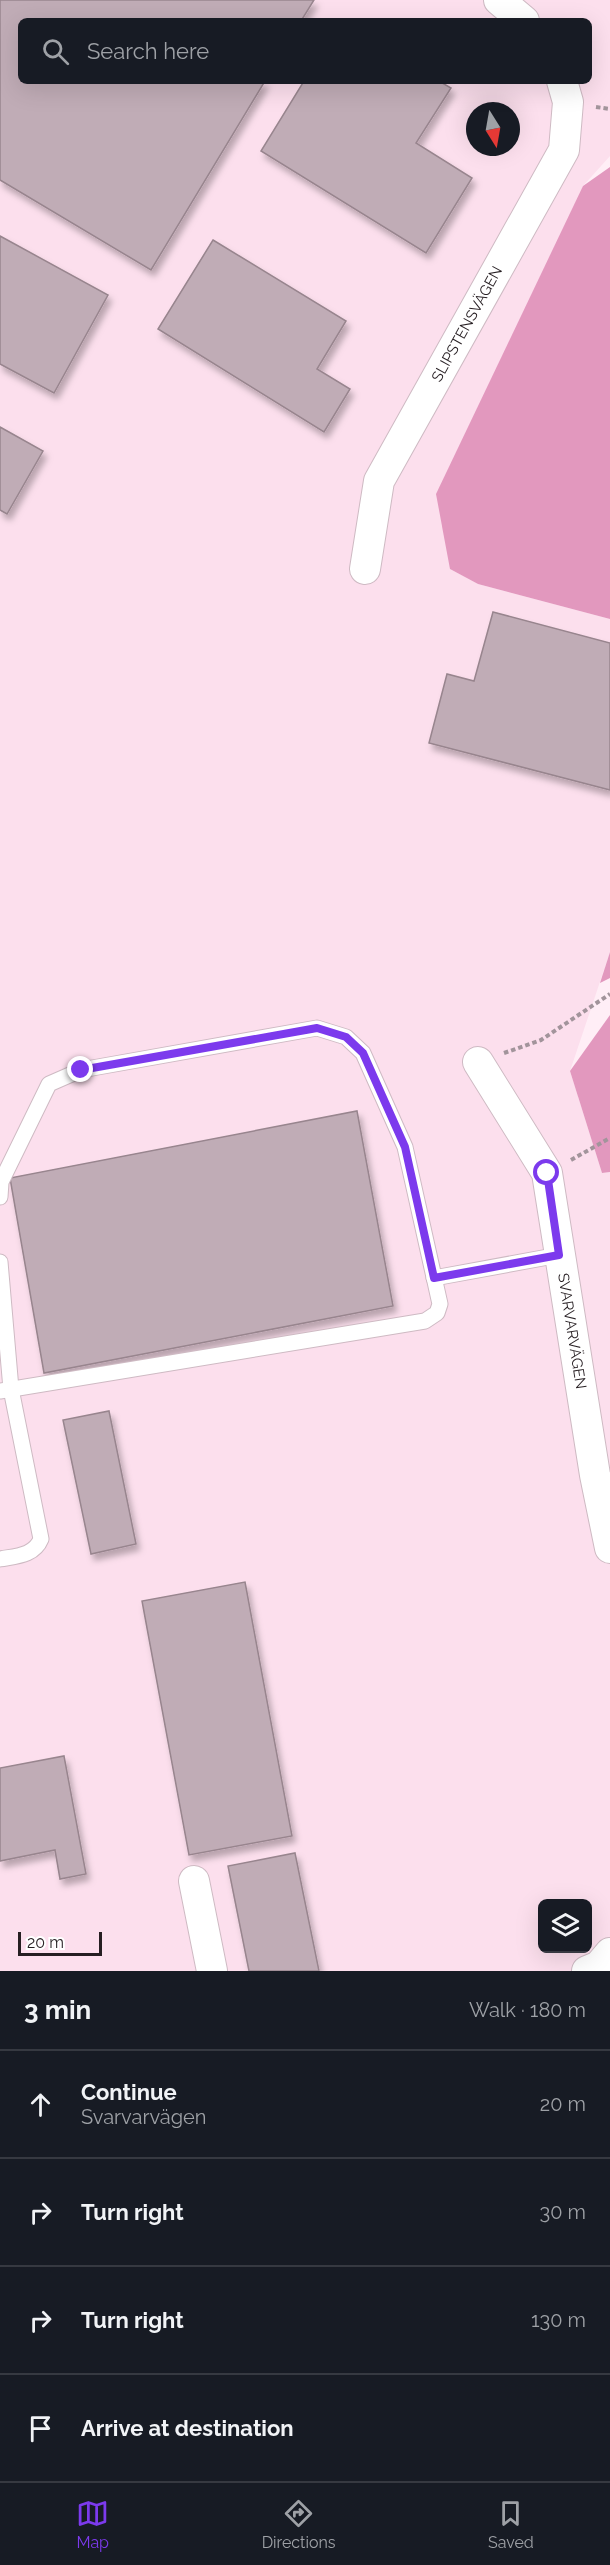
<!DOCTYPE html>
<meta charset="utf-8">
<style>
body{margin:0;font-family:Raleway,sans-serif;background:#20242c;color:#f1f3f6}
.controls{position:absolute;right:18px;bottom:18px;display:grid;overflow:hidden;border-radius:9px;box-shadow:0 6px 24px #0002}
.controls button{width:54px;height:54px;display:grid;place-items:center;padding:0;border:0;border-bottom:2px solid #363941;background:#171b24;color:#f1f3f6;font:30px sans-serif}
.compass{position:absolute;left:466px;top:102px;width:54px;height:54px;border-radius:50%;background:#171b24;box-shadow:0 6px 24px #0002;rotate:169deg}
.scale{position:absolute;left:18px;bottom:15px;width:84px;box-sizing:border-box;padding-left:6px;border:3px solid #261e22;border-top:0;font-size:16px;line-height:21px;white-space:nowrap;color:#261e22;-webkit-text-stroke:4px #fff;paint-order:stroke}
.stop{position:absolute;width:18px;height:18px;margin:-14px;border:4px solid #7c3aed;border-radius:50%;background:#fff}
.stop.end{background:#7c3aed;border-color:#fff;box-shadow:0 2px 6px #0008}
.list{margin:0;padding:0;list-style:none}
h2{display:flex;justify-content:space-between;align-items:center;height:78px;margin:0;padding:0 24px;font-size:26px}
h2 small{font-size:20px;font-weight:400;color:#9ea1a6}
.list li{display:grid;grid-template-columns:39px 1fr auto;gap:18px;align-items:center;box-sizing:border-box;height:108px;padding:0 24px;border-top:2px solid #363941}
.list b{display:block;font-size:22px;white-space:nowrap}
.list p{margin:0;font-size:20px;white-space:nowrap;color:#9ea1a6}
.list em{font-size:20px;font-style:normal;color:#9ea1a6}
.icon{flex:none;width:33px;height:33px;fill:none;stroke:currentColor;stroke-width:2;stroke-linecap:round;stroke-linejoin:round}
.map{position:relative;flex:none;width:610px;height:1971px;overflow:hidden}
.search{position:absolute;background:#171b24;box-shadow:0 6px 24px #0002;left:18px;right:18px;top:18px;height:66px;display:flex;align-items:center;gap:15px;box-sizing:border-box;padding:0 21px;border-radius:9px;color:#9ea1a6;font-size:22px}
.sheet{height:510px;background:#171b24}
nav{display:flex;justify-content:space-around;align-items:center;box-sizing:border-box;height:84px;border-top:2px solid #363941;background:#171b24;font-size:16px;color:#9ea1a6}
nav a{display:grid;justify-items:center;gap:3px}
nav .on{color:#7c3aed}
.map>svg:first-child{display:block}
.built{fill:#fcdfed;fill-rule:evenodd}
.forest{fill:#e298be}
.building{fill:#c0acb6;stroke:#98858e;stroke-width:1.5;filter:url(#shadow)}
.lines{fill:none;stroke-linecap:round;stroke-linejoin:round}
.service-casing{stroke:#cebac3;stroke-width:17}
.minor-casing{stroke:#cebac3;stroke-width:32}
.path{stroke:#a2949b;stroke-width:4;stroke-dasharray:4.5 3;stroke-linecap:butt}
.service{stroke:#fff;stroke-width:15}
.minor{stroke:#fff;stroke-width:30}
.route{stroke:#7c3aed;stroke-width:8}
.labels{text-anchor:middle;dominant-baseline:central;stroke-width:4.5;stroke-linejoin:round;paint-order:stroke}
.street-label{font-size:15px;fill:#261e22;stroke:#fff}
</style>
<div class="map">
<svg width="610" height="1971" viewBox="0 0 610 1971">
<defs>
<filter id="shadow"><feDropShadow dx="3.5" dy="6" stdDeviation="3" flood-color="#0004"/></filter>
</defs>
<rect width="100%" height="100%" fill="#ffeef6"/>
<path class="built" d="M0,0h610v156l-27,30 -133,383 28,15 132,35v333l-40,119 32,102 8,-1v799h-610zM21,21h568v60h-568zM475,111h36v36h-36zM542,1904h46v44h-46z"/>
<g class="forest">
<path d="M610,167v452l-132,-35 -28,-15 -14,-75 147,-308z"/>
<path d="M610,952v26l-10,5z"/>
<path d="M610,1015v157l-8,1 -32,-102z"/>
</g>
<g class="building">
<path d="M0,0h314l-13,21h-280v60h244l-114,189 -151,-90z"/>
<path d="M304,81h135l12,7 -35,55 56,35 -46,75 -165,-102z"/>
<path d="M0,236l108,59 -54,98 -54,-29z"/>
<path d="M213,240l133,81 -29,48 33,20 -26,43 -166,-103z"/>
<path d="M0,427l43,24 -36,63 -7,-4z"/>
<path d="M493,612l117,31v147l-181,-47 18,-69 27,7z"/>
<path d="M357,1111l36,195 -349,67 -34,-195z"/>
<path d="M109,1411l27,133 -45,10 -28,-134z"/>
<path d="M245,1582l47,254 -103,19 -47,-254z"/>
<path d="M64,1756l22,118 -26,5 -5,-29 -55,11v-93z"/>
<path d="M295,1853l24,118h-70l-21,-105z"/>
</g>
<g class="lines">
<g class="service-casing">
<g id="service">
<path d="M0,1197l1,-15 48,-98 32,-14 236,-42 29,9 17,16 42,94 35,157 -3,9 -12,8 -425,70"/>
<path d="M0,1262l11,127 30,150c-7,17 -25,17 -41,20"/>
<path d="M434,1278l125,-23"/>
</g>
</g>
<g class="minor-casing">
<g id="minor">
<path d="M499,0l25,21"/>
<path d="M365,569l14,-88 185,-331 4,-48 -6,-21"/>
<path d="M478,1062l69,111 48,302 15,73"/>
<path d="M194,1881l18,90"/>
<path d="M587,1971l12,-5 11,-13"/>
</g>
</g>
<g class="path">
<path d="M596,107l14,2"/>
<path d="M504,1053l37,-13 69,-46"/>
<path d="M571,1160l39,-22"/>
</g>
<use href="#service" class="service"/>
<use href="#minor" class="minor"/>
</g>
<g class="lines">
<path class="route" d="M81,1070l236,-42 29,9 17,16 42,94 29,131 125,-23 -12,-82"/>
</g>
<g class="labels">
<g class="street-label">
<text transform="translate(467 324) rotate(-61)">SLIPSTENSVÄGEN</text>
<text transform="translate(572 1331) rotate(81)">SVARVARVÄGEN</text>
</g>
</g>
</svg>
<div class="controls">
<button><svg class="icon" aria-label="layers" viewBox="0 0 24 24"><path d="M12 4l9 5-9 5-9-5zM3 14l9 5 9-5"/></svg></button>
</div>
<svg class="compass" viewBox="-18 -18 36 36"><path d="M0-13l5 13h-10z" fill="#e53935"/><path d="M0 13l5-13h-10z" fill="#9ea1a6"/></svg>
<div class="scale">20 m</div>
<div class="stop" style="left:547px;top:1173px"></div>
<div class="stop end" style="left:81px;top:1070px"></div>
<div class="search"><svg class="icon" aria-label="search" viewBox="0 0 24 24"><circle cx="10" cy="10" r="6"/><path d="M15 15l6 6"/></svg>Search here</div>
</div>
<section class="sheet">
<h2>3 min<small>Walk · 180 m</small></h2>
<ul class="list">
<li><svg class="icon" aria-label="ahead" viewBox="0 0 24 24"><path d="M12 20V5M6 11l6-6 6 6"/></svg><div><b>Continue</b><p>Svarvarvägen</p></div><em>20 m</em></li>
<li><svg class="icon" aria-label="right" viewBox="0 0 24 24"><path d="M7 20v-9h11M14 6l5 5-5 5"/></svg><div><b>Turn right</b></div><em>30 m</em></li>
<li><svg class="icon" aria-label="right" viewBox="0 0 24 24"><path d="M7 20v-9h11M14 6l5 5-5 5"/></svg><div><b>Turn right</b></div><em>130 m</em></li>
<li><svg class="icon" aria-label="arrive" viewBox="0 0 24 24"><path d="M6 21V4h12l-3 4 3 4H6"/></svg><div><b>Arrive at destination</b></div></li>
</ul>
</section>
<nav>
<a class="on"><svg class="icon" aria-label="map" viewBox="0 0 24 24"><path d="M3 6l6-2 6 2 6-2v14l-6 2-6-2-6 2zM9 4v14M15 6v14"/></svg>Map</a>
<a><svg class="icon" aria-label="directions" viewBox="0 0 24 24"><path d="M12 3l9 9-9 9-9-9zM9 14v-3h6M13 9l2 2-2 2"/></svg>Directions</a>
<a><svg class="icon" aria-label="saved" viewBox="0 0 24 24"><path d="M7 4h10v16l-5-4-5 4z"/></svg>Saved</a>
</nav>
